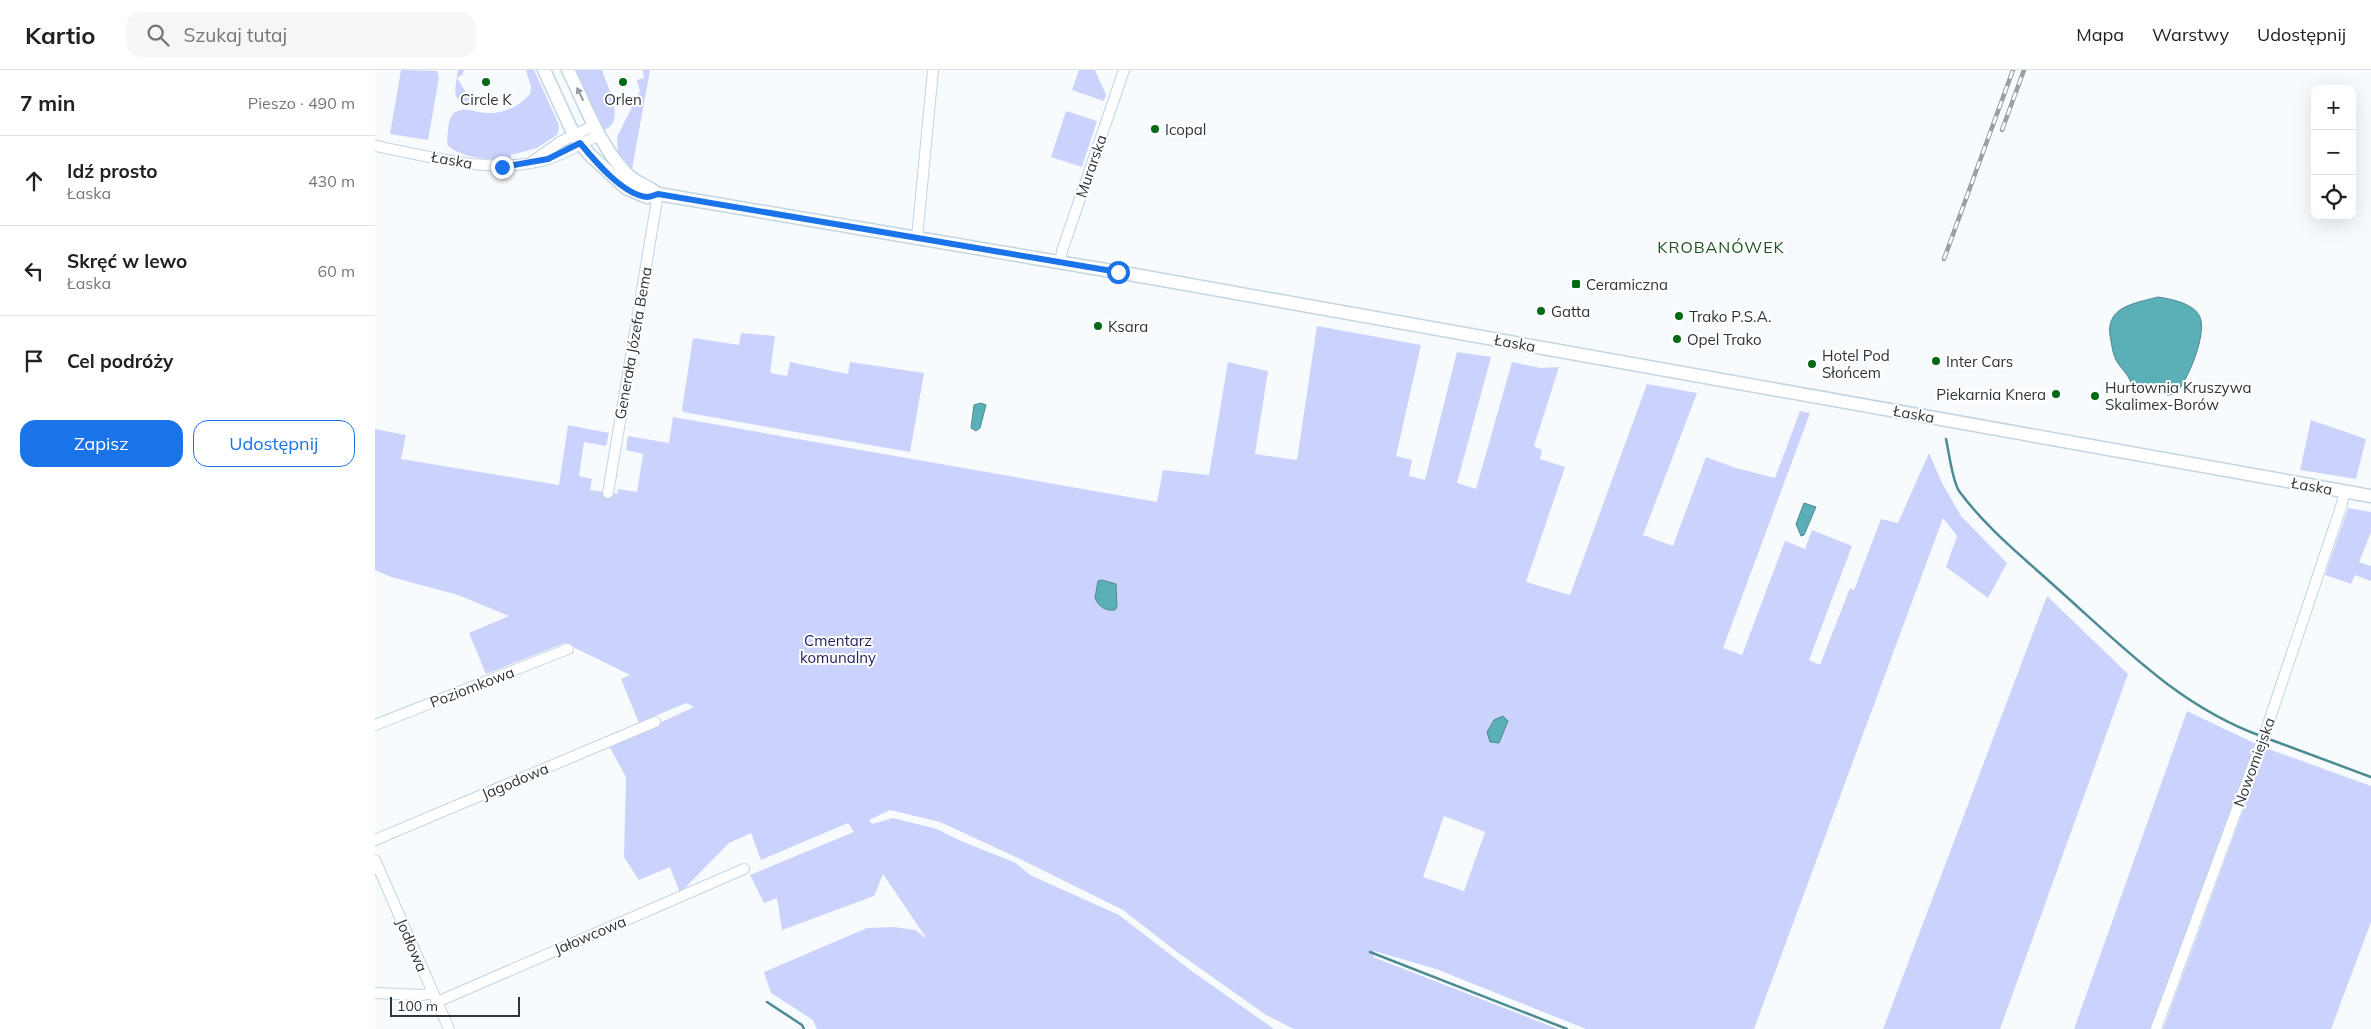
<!DOCTYPE html>
<html lang="pl">
<meta charset="utf-8">
<style>
body{margin:0;font-family:Mulish,sans-serif;background:#f6f6f6;color:#202124}
.controls{position:absolute;right:15px;top:15px;display:grid;overflow:hidden;border-radius:10px;box-shadow:0 5px 20px #0002}
.controls button{width:45px;height:45px;display:grid;place-items:center;padding:0;border:0;border-bottom:1px solid #e0e0e0;background:#fff;color:#202124;font:25px sans-serif}
.scale{position:absolute;left:15px;bottom:12px;width:130px;box-sizing:border-box;padding-left:5px;border:2px solid #2d353a;border-top:0;font-size:14px;line-height:18px;white-space:nowrap;color:#2d353a;-webkit-text-stroke:4px #fff;paint-order:stroke}
.stop{position:absolute;width:15px;height:15px;margin:-11px;border:4px solid #1a73e8;border-radius:50%;background:#fff}
.stop.end{background:#1a73e8;border-color:#fff;box-shadow:0 1px 5px #0008}
.list{margin:0;padding:0;list-style:none}
h2{display:flex;justify-content:space-between;align-items:center;height:65px;margin:0;padding:0 20px;font-size:21px}
h2 small{font-size:16px;font-weight:400;color:#757577}
.list li{display:grid;grid-template-columns:32px 1fr auto;gap:15px;align-items:center;box-sizing:border-box;height:90px;padding:0 20px;border-top:1px solid #e0e0e0}
.list b{display:block;font-size:19px;white-space:nowrap}
.list p{margin:0;font-size:16px;white-space:nowrap;color:#757577}
.list em{font-size:16px;font-style:normal;color:#757577}
.actions{display:flex;gap:10px;padding:15px 20px}
.actions a{flex:1;padding:11px 0;border:1px solid #1a73e8;border-radius:15px;text-align:center;font-size:18px;color:#1a73e8}
.actions .main{background:#1a73e8;color:#fff}
.icon{flex:none;width:28px;height:28px;fill:none;stroke:currentColor;stroke-width:2;stroke-linecap:round;stroke-linejoin:round}
.map{position:relative;flex:none;width:1996px;height:959px;overflow:hidden}
header{display:flex;align-items:center;gap:30px;box-sizing:border-box;height:70px;padding:0 25px;background:#fff;border-bottom:1px solid #e0e0e0}
header strong{font-size:24px}
nav{display:flex;gap:28px;margin-inline-start:auto;font-size:18px}
.search{width:350px;height:45px;background:#f6f6f6;display:flex;align-items:center;gap:12px;box-sizing:border-box;padding:0 18px;border-radius:15px;color:#757577;font-size:19px}
main{display:flex}
aside{flex:1;background:#fff}
.map>svg:first-child{display:block}
.green{fill:#cbd3fd;fill-rule:evenodd}
.water{fill:#5ab0b6;stroke:#4c8b91}
.lines{fill:none;stroke-linecap:round;stroke-linejoin:round}
.stream{stroke:#4c8b91;stroke-width:2.5}
.minor-casing{stroke:#c2d5e2;stroke-width:12}
.major-casing{stroke:#c2d5e2;stroke-width:15}
.minor{stroke:#fff;stroke-width:10}
.major{stroke:#fff;stroke-width:12}
.rail-casing{stroke:#999fa3;stroke-width:4.5}
.rail{stroke:#fff;stroke-width:2.5;stroke-dasharray:8;stroke-linecap:butt}
.oneway{fill:#969a9c}
.route{stroke:#1a73e8;stroke-width:6}
.poi-dot{fill:#026915;stroke:#fff;stroke-width:2}
.labels{text-anchor:middle;dominant-baseline:central;stroke-width:4;stroke-linejoin:round;paint-order:stroke}
.poi-label{font-size:15px;fill:#2d353a;stroke:#fff;text-anchor:start}
.street-label{font-size:15px;fill:#2d353a;stroke:#fff}
.park-label{font-size:15px;fill:#1e1e5f;stroke:#fff}
.neighbourhood-label{font-size:16px;letter-spacing:1px;fill:#1c531f;stroke:#fff}
</style>
<header>
<strong>Kartio</strong>
<div class="search"><svg class="icon" aria-label="search" viewBox="0 0 24 24"><circle cx="10" cy="10" r="6"/><path d="M15 15l6 6"/></svg>Szukaj tutaj</div>
<nav><a>Mapa</a><a>Warstwy</a><a>Udostępnij</a></nav>
</header>
<main>
<aside>
<h2>7 min<small>Pieszo · 490 m</small></h2>
<ul class="list">
<li><svg class="icon" aria-label="ahead" viewBox="0 0 24 24"><path d="M12 20V5M6 11l6-6 6 6"/></svg><div><b>Idź prosto</b><p>Łaska</p></div><em>430 m</em></li>
<li><svg class="icon" aria-label="left" viewBox="0 0 24 24"><path d="M17 20v-9H6M10 6l-5 5 5 5"/></svg><div><b>Skręć w lewo</b><p>Łaska</p></div><em>60 m</em></li>
<li><svg class="icon" aria-label="arrive" viewBox="0 0 24 24"><path d="M6 21V4h12l-3 4 3 4H6"/></svg><div><b>Cel podróży</b></div></li>
</ul>
<div class="actions"><a class="main">Zapisz</a><a>Udostępnij</a></div>
</aside>
<div class="map">
<svg width="1996" height="959" viewBox="0 0 1996 959">
<rect width="100%" height="100%" fill="#f7fbfe"/>
<g class="green">
<path d="M26,0l36,1 2,7 -11,62 -38,-6z"/>
<path d="M83,0h6l-1,4 -6,4 14,22 5,-3 1,7c-28,2 -22,-14 -19,-34z"/>
<path d="M151,0h8l24,53 1,5 -2,7 -20,13 -26,7v4c-19,1 -52,0 -64,-15 1,-8 0,-24 6,-30 8,-9 24,-1 35,-1 15,1 32,-7 42,-19l1,-7z"/>
<path d="M200,0h27c5,16 25,52 2,60z"/>
<path d="M268,0h7l-18,99 -14,-17 -1,-15 23,-46 -3,-11 7,-2z"/>
<path d="M704,0h16l11,25 -2,6 -32,-11z"/>
<path d="M691,41l31,10 -15,46 -31,-10z"/>
<path d="M942,256l104,19 -25,111 16,4 -3,16 16,4 32,-128 34,5 -34,126 19,6 36,-127 29,6 18,-1 -25,79 8,4 -2,9 25,8 -39,115 44,13 77,-211 50,9 -54,142 30,11 33,-89 30,11 39,10 25,-67 10,2 -87,235 19,7 43,-114 20,8 7,-19 40,16 -43,114 11,5 30,-77 4,2 27,-71 17,4 31,-70 13,30 19,33 46,47 -19,35 -42,-31 11,-31 -14,-18 -189,511h-168l-150,-60 -62,-18 -1,6 185,72h-264l-28,-14 -89,-63 -54,-42 -105,-52 -78,-36 -50,-12 -21,10 3,4 21,-6 44,11 24,12 55,22 14,12 89,40 74,57 81,57h-457l-4,-9 -42,-27 -7,-21 103,-44 27,-1 21,3 12,9 -44,-65 -9,22 -92,34 -5,-32 -13,5 -14,-28 104,-43 -6,-9 -87,37 -10,-27 -22,10 -49,50 -10,-26 -31,13 -15,-23 2,-80 -17,-31 85,-39 -8,-4 -47,20 -18,-44 9,-4 -65,-32 -79,31 -17,-41 40,-17 -51,-21 -67,-18 -16,-7v-141l31,6 -5,24 158,26 9,-60 41,8 -3,13 -22,-4 -5,34 13,3 -2,11 27,4 1,-5 19,3 6,-38 -17,-4 2,-14 41,7 4,-26 484,85 6,-32 46,5 19,-113 40,9 -13,83 42,6zM1069,746l41,16 -21,59 -41,-14z"/>
<path d="M366,263l34,3 -5,37 17,3 3,-14 58,12 2,-12 74,11 -14,79 -227,-40 -1,-3 11,-71 46,7z"/>
<path d="M1936,350l55,19 -10,40 -56,-9z"/>
<path d="M1973,438l23,4v20l-12,30 12,4v15l-16,-6 -4,9 -26,-9z"/>
<path d="M1672,526l81,78 -128,355h-117z"/>
<path d="M1812,641l69,33 -106,285h-76z"/>
<path d="M1891,678l105,38v136l-40,107h-168z"/>
</g>
<g class="water">
<path d="M1783,227c13,2 34,6 41,18 10,16 -12,68 -24,79l-7,1 -36,-9c-3,-12 -11,-17 -16,-26 -3,-6 -4,-13 -5,-19 -8,-34 21,-37 47,-44z"/>
<path d="M606,333l5,2 -6,23 -4,3 -5,-3 3,-23z"/>
<path d="M1429,433l12,4 -12,28 -3,1 -5,-12z"/>
<path d="M727,510l14,4 1,23 -2,3c-10,1 -16,-3 -20,-12l3,-17z"/>
<path d="M1128,646l5,5 -9,22 -9,-1 -3,-10 7,-12z"/>
</g>
<g class="lines">
<g class="stream">
<path d="M1571,369c3,13 6,41 13,52 28,38 65,67 100,99 64,57 120,116 202,146"/>
<path d="M1891,668l105,39"/>
<path d="M995,882l197,77"/>
<path d="M392,932l35,23 2,4"/>
</g>
<g class="minor-casing">
<g id="minor">
<path d="M0,76c54,10 119,30 173,13 18,-5 34,-17 52,-24"/>
<path d="M158,91l27,-19 35,-17"/>
<path d="M542,168l16,-168"/>
<path d="M685,193l2,-12 62,-181"/>
<path d="M233,423l50,-299"/>
<path d="M0,655l193,-76"/>
<path d="M0,770l280,-118"/>
<path d="M0,790l74,169"/>
<path d="M0,923l46,2 12,-2"/>
<path d="M62,932l307,-133"/>
<path d="M1781,959l110,-299 76,-226 2,-12"/>
</g>
</g>
<g class="major-casing">
<g id="major">
<path d="M169,0l30,65 16,20 36,33 21,9 11,-3 477,81 1236,221"/>
<path d="M193,0c17,34 31,75 58,103 9,10 22,13 32,21"/>
</g>
</g>
<use href="#minor" class="minor"/>
<use href="#major" class="major"/>
<g class="rail-casing">
<g id="rail">
<path d="M1627,60l22,-60"/>
<path d="M1569,189l69,-189"/>
</g>
</g>
<use href="#rail" class="rail"/>
</g>
<defs><path id="oneway-solid" d="M-6-.8H1V-3.2L6.5 0L1 3.2V.8H-6Z" transform="scale(1.25)"/></defs>
<use class="oneway" href="#oneway-solid" transform="translate(205 24) rotate(-116)"/>
<g class="lines">
<path class="route" d="M127,97l46,-8 32,-16c14,17 43,52 67,54 3,0 8,-2 11,-3l460,78"/>
</g>
<g class="poi-dot">
<circle cx="111" cy="12" r="5"/>
<circle cx="248" cy="12" r="5"/>
<circle cx="780" cy="59" r="5"/>
<rect x="1196" y="209" width="10" height="10" rx="2.5"/>
<circle cx="1166" cy="241" r="5"/>
<circle cx="1304" cy="246" r="5"/>
<circle cx="723" cy="256" r="5"/>
<circle cx="1302" cy="269" r="5"/>
<circle cx="1561" cy="291" r="5"/>
<circle cx="1437" cy="294" r="5"/>
<circle cx="1681" cy="324" r="5"/>
<circle cx="1720" cy="326" r="5"/>
</g>
<g class="labels">
<g class="poi-label">
<text x="111" y="29" text-anchor="middle">Circle K</text>
<text x="248" y="29" text-anchor="middle">Orlen</text>
<text x="790" y="59">Icopal</text>
<text x="1211" y="214">Ceramiczna</text>
<text x="1176" y="241">Gatta</text>
<text x="1314" y="246">Trako P.S.A.</text>
<text x="733" y="256">Ksara</text>
<text x="1312" y="269">Opel Trako</text>
<text x="1447" y="285">Hotel Pod<tspan x="1447" dy="17">Słońcem</tspan></text>
<text x="1571" y="291">Inter Cars</text>
<text x="1730" y="317">Hurtownia Kruszywa<tspan x="1730" dy="17">Skalimex-Borów</tspan></text>
<text x="1671" y="324" text-anchor="end">Piekarnia Knera</text>
</g>
<g class="street-label">
<text transform="translate(77 90) rotate(10)">Łaska</text>
<text transform="translate(716 96) rotate(-71)">Murarska</text>
<text transform="translate(258 273) rotate(-80)">Generała Józefa Bema</text>
<text transform="translate(1140 273) rotate(10)">Łaska</text>
<text transform="translate(1539 344) rotate(10)">Łaska</text>
<text transform="translate(1937 416) rotate(10)">Łaska</text>
<text transform="translate(97 617) rotate(-21)">Poziomkowa</text>
<text transform="translate(1879 692) rotate(-70)">Nowomiejska</text>
<text transform="translate(140 711) rotate(-23)">Jagodowa</text>
<text transform="translate(215 865) rotate(-23)">Jałowcowa</text>
<text transform="translate(37 875) rotate(67)">Jodłowa</text>
</g>
<g class="park-label">
<text x="463" y="570">Cmentarz<tspan x="463" dy="17">komunalny</tspan></text>
</g>
<g class="neighbourhood-label">
<text x="1346" y="177">KROBANÓWEK</text>
</g>
</g>
</svg>
<div class="controls">
<button>+</button>
<button>−</button>
<button><svg class="icon" aria-label="locate" viewBox="0 0 24 24"><circle cx="12" cy="12" r="6"/><path d="M12 2v4M12 18v4M2 12h4M18 12h4"/></svg></button>
</div>
<div class="scale">100 m</div>
<div class="stop" style="left:743px;top:202px"></div>
<div class="stop end" style="left:127px;top:97px"></div>
</div>
</main>
